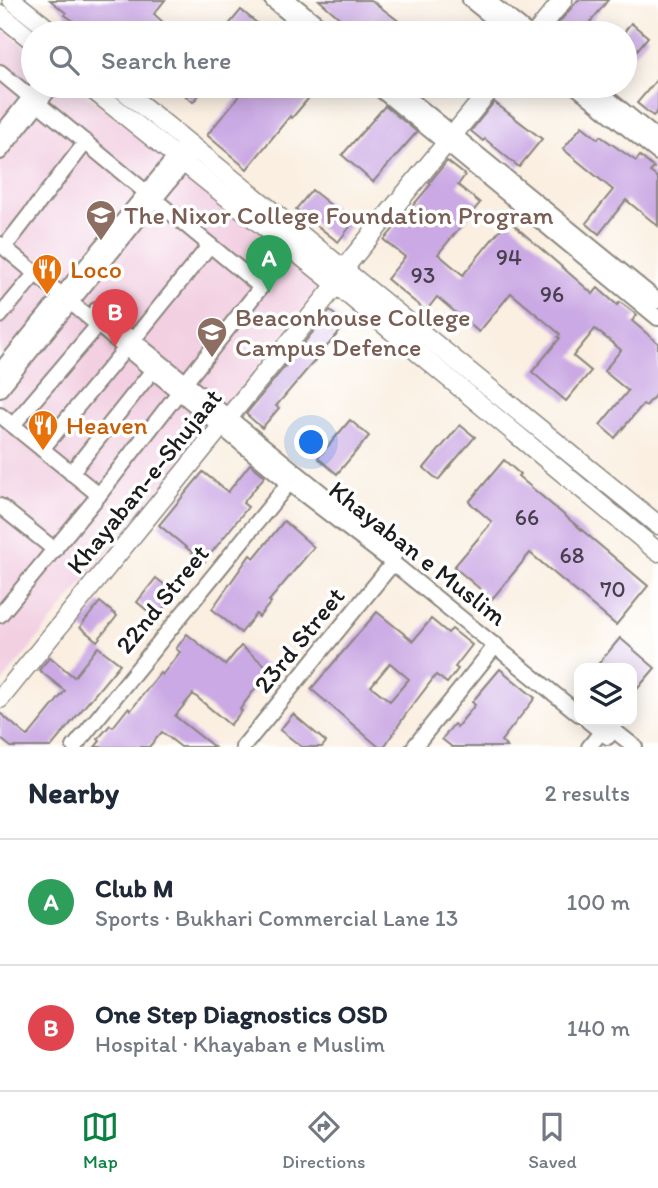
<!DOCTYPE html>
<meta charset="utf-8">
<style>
body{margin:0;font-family:Itim,sans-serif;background:#f2f2f3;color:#1f2937}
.controls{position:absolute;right:21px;bottom:21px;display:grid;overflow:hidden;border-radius:14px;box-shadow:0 4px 18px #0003}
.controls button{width:63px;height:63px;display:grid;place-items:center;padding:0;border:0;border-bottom:2px solid #e0e1e3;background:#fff;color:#1f2937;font:35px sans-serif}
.you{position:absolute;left:312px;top:443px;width:24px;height:24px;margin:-18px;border:5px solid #fff;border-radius:50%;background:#1a73e8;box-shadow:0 0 0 10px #1a73e833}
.badge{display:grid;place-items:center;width:46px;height:46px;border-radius:50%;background:#0b8043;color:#fff;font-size:23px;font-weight:700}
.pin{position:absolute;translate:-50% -58px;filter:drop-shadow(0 2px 4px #0008)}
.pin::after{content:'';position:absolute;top:37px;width:24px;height:21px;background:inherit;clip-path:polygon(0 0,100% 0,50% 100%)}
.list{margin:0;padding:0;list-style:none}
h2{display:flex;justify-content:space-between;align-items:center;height:91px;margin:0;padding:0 28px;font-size:30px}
h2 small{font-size:23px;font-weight:400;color:#747a83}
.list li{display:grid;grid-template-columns:46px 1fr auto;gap:21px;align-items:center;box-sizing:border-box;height:126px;padding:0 28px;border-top:2px solid #e0e1e3}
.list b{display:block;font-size:26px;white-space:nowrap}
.list p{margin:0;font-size:23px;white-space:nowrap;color:#747a83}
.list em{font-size:23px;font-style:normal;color:#747a83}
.icon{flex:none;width:38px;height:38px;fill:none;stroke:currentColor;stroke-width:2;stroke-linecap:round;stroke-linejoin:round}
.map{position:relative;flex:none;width:658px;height:747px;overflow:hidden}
.search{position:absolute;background:#fff;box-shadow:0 4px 18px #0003;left:21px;right:21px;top:21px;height:77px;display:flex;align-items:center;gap:18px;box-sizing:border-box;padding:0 24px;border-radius:38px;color:#747a83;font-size:26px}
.sheet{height:343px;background:#fff}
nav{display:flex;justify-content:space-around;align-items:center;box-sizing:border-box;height:98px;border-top:2px solid #e0e1e3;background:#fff;font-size:19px;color:#747a83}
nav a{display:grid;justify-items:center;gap:4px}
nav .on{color:#0b8043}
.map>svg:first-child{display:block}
.built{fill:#f2cfe1}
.building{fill:#cba9e4;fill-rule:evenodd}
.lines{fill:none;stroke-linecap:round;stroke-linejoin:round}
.minor-casing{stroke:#8b867e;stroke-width:18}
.major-casing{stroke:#8b867e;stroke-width:21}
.minor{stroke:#fff;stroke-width:14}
.major{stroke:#fff;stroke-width:18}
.labels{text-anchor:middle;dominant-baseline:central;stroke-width:7;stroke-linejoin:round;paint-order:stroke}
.number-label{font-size:23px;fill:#483f4e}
.education-label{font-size:26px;fill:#785e54;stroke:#fff;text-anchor:start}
.food-label{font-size:26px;fill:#c56008;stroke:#fff;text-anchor:start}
.street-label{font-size:26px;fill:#1c1c1c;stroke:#fff}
</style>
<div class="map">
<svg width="658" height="747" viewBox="0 0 658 747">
<rect width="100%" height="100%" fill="#fff"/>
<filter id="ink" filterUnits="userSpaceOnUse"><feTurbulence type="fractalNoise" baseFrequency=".0143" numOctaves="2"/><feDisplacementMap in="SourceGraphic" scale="14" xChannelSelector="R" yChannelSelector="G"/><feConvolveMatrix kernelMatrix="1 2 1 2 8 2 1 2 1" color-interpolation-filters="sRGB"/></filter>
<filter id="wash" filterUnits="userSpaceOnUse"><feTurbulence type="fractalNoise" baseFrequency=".00686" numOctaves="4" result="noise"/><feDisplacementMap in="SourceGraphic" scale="28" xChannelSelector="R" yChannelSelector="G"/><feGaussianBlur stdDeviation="1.57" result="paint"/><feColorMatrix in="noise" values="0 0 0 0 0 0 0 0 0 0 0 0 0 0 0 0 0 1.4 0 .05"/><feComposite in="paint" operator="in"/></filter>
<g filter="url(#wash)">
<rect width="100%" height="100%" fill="#faefe1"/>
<path class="built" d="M0,26l33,27v33h42l251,197 -326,402z"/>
<g id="blocks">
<g class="building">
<path d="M50,0h115l-11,14 10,9 -8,10h-66l-25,-18 1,-2z"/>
<path d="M319,0h52l34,26 -6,7h-46l-4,-3 2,-2z"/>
<path d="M578,0h30l-20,25 11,8h-49z"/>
<path d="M241,10l28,23h-47z"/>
<path d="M631,23l17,14 -14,17 -9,-8v-15z"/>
<path d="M658,78v33l-5,5 -16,-13z"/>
<path d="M174,86h32l-13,16z"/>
<path d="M247,86h72l-27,32 -2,-2 -43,53 -40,-34z"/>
<path d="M494,102l48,37 -23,28 -34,-28 -2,2 -12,-10z"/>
<path d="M385,106l32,26 -44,50 -31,-27z"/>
<path d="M582,126l16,13 2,-3 36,25 4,-5 14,12 -4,4 8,6v48l-32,-26 -27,34 -13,-11 27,-33 -50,-41z"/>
<path d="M447,161l18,14 -7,10 22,18 -42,51 25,21 45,-55 85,74 5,-6 19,17 3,-3 17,13 -5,6 26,22v49l-12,14 -3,-2 -28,34 -15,-13 28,-34 -24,-20 17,-21 -26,-21 -22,27 18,15 -25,30 -34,-29 28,-34 -2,-1 2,-3 -49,-41 -32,39 -42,-35 -11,14 -39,-32 18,-22 -21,-17 47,-56 -2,-1z"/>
<path d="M312,190l41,33 -15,19 -42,-33z"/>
<path d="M330,311l16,13 -70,82 3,2 -17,20 -16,-14z"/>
<path d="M350,420l19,16 -32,38 -19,-16z"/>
<path d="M460,425l15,12 -37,43 -14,-12z"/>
<path d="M504,460l16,14 -2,2 130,110 -32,39 -86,-72 -38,46 -38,-32 38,-45 -23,-20z"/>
<path d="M250,464l15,12 -22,27 5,4 -44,55 -45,-37 44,-53 25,20z"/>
<path d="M284,521l30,26 -45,54 2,1 -12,15 -3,-3 -15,19 -29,-24 38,-54 4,3z"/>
<path d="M156,578l19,15 -19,25 -19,-16z"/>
<path d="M100,602l17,14 -20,25 -17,-14z"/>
<path d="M377,612l36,29 18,-22 17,14 4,-4 20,16 -17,22 3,2 -11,14 -11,-8 -30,39 -22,33h-5l-68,-58zM390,663l19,16 -19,22 -19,-15z"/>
<path d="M187,634l38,31 16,-19 29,23 -30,40 2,2 -12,14 -37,-31 -18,22 39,31h-33l-19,-15 -13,15h-54l5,-6 -2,-2 12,-14 3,2 15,-19 3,2 29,-37 2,2 18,-23 -4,-3z"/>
<path d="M620,638l35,30 -23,27v-27h-37z"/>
<path d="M98,647l22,17 -69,83h-40l-11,-9v-25l27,23 2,-1 36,-44 -26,-21 11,-13 24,20z"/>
<path d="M500,669l35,29 -34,43 6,6h-55l-10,-8 12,-15 3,3 18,-22 -3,-3z"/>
<path d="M293,714l33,28 -4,5h-20l-22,-17z"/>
</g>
</g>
</g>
<g filter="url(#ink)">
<use href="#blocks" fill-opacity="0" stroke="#8b867e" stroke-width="2"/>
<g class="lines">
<g class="minor-casing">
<g id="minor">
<path d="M272,0l40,33"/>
<path d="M288,0l41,33"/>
<path d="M470,0l41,33"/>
<path d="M487,0l41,33"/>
<path d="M0,72l261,215 -76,96"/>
<path d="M376,86l282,232"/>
<path d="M394,86l264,215"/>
<path d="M575,86l83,67"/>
<path d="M593,86l65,53"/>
<path d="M0,135l39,-49"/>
<path d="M0,152l52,-66"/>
<path d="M10,240l76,-98"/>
<path d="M0,244l289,239 104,80 186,151"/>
<path d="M96,310l300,243"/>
<path d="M0,316l36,-43"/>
<path d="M133,340l77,-95"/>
<path d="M0,371l181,-221"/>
<path d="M0,389l190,-233"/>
<path d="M0,415l99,80"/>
<path d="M13,425l85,-100"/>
<path d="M42,449l84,-101"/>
<path d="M71,473l82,-103"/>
<path d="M0,506l55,44"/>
<path d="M0,615l99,-120 80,-103"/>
<path d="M588,721l20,16"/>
<path d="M602,721l33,26"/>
<path d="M74,747l215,-264"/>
<path d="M243,747l150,-184"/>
<path d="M414,747l82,-102"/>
<path d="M589,747l12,-15"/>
</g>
</g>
<g class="major-casing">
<g id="major">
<path d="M12,0l41,33"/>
<path d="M0,14l33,27"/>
<path d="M536,33l27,-33"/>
<path d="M88,86l239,191 331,275"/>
<path d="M118,86l540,439"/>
<path d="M0,699l336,-414 14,-24 143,-175"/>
</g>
</g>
<use href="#minor" class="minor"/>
<use href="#major" class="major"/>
</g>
</g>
<defs>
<g id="university-pin" transform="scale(1.575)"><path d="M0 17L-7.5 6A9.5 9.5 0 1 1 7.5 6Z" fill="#8d6e63" stroke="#fff"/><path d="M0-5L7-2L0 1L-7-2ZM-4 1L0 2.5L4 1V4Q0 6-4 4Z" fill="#fff"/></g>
<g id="restaurant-pin" transform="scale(1.575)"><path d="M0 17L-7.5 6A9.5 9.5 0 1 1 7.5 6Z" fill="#e8710a" stroke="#fff"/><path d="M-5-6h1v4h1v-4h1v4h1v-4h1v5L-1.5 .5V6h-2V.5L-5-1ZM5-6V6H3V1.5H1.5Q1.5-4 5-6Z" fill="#fff"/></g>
</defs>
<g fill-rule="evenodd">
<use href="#university-pin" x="101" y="215"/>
<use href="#restaurant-pin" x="47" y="269"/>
<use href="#university-pin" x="212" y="332"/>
<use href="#restaurant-pin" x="43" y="425"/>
</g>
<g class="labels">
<g class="number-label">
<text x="509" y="257">94</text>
<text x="423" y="275">93</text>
<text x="552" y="294">96</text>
<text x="527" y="517">66</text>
<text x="572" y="555">68</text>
<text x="613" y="589">70</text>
</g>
<g class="education-label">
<text x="124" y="215">The Nixor College Foundation Program</text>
<text x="235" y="317">Beaconhouse College<tspan x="235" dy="30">Campus Defence</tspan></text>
</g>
<g class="food-label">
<text x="70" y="269">Loco</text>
<text x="66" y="425">Heaven</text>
</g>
<g class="street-label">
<text transform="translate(144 481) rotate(-51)">Khayaban-e-Shujaat</text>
<text transform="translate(418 553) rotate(38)">Khayaban e Muslim</text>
<text transform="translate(162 599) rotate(-51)">22nd Street</text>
<text transform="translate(299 640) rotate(-51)">23rd Street</text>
</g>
</g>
</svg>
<div class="controls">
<button><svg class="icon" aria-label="layers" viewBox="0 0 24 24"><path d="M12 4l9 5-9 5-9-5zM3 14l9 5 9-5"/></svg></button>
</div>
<div class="you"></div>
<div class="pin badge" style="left:269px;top:293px;background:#2e9e5b">A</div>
<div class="pin badge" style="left:115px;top:347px;background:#e0444e">B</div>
<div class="search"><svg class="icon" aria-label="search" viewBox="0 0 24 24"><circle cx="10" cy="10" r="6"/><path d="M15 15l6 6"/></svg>Search here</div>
</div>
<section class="sheet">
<h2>Nearby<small>2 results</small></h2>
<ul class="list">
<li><span class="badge" style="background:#2e9e5b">A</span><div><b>Club M</b><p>Sports · Bukhari Commercial Lane 13</p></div><em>100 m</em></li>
<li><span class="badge" style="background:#e0444e">B</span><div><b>One Step Diagnostics OSD</b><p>Hospital · Khayaban e Muslim</p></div><em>140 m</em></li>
</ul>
</section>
<nav>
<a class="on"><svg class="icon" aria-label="map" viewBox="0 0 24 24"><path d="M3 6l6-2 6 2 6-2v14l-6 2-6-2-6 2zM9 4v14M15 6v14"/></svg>Map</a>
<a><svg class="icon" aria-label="directions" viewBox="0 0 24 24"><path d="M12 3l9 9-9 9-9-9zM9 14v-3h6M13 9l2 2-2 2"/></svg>Directions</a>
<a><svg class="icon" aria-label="saved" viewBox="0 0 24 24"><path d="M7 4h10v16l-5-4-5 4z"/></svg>Saved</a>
</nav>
